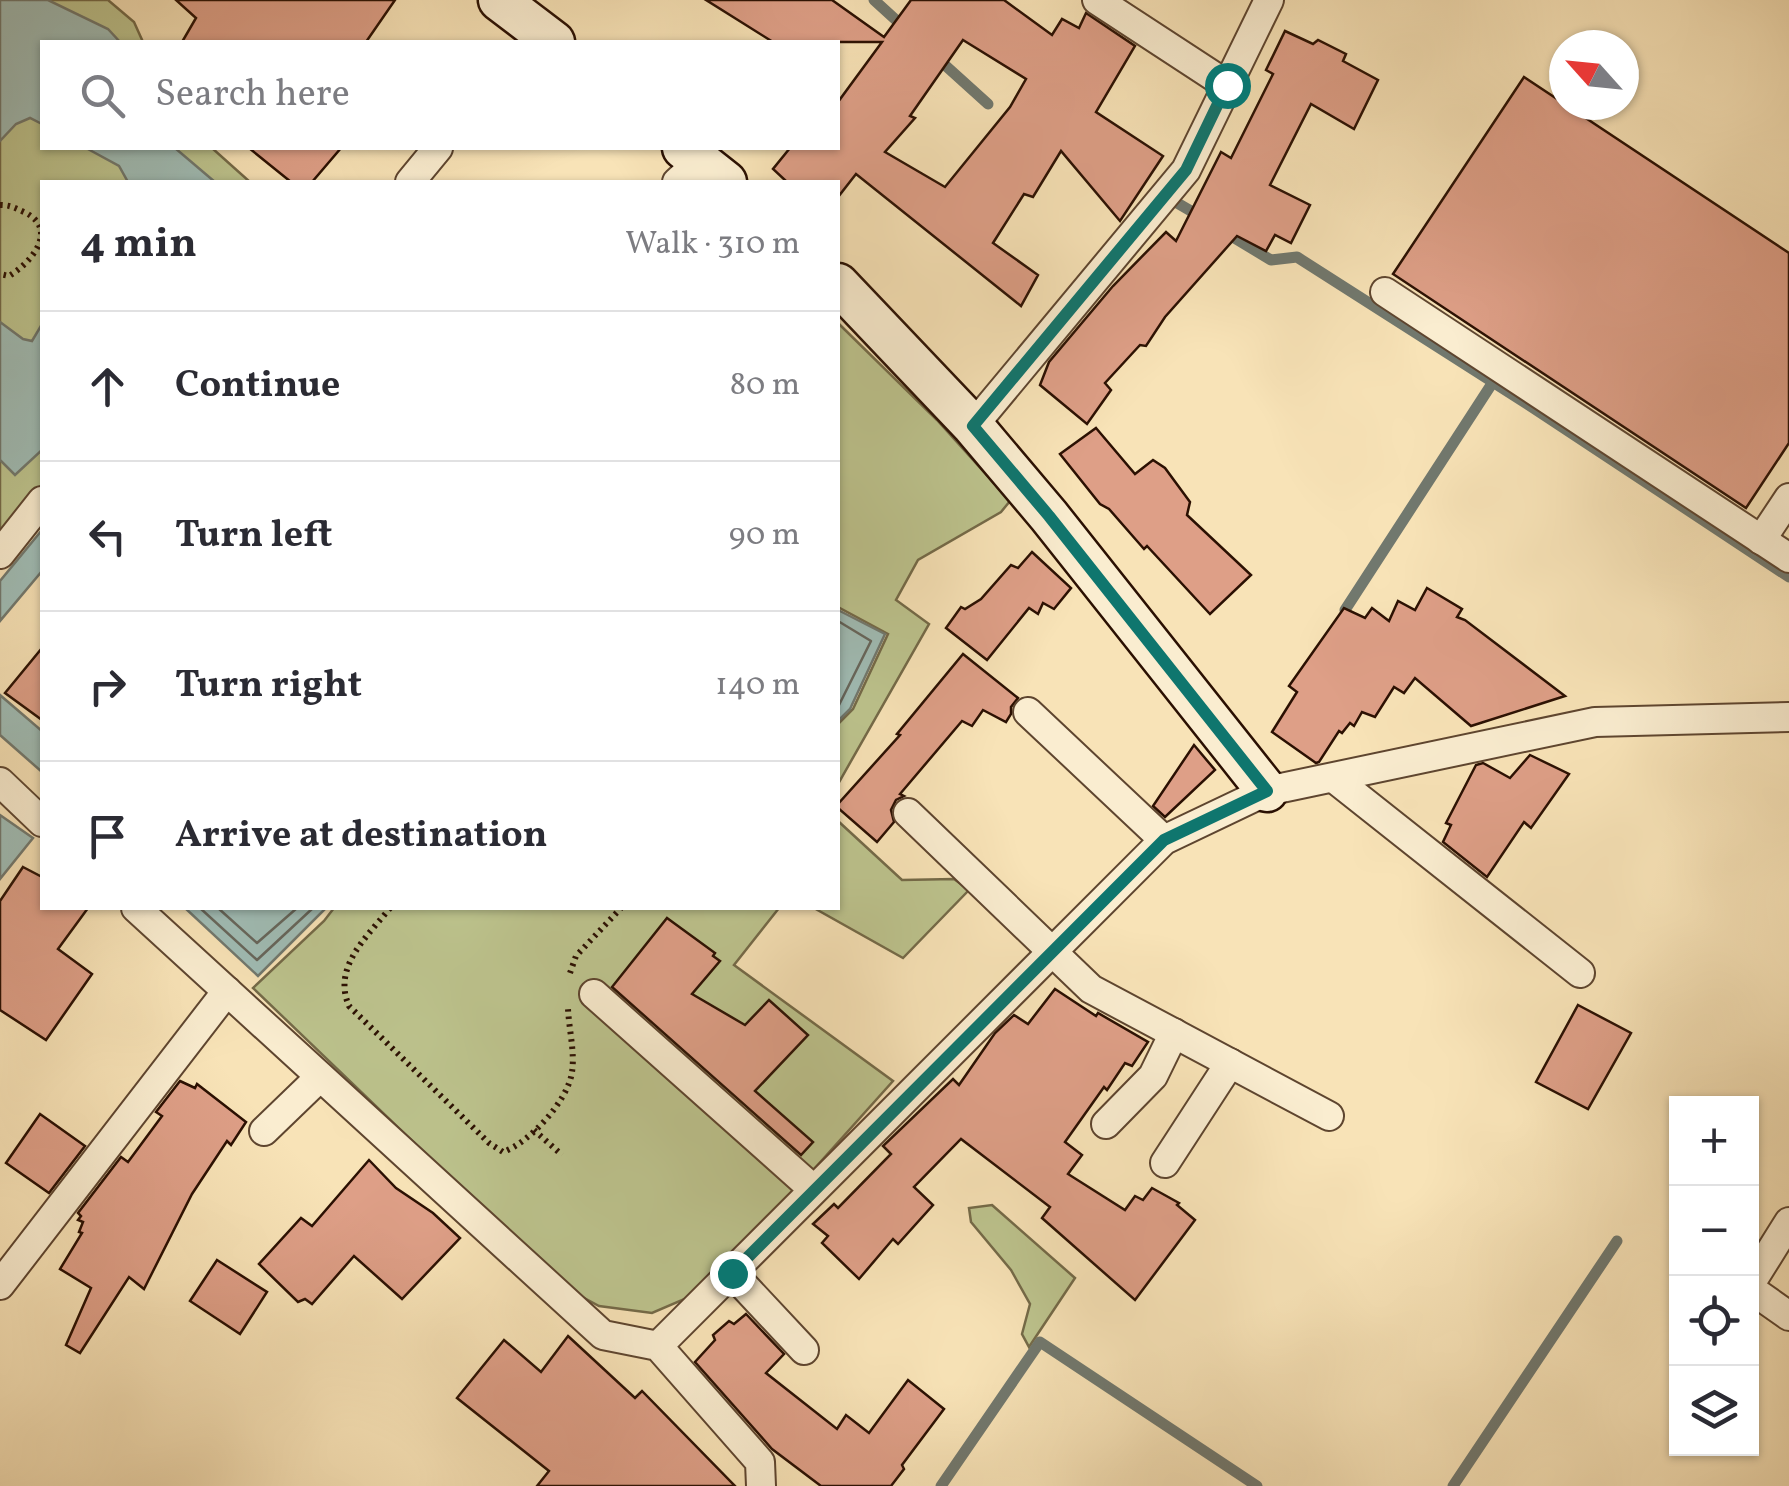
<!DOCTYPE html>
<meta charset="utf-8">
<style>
body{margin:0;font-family:Vollkorn,serif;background:#f2f2f3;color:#2b2b33}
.controls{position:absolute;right:30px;bottom:30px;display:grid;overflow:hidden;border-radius:0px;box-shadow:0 2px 8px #0004}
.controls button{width:90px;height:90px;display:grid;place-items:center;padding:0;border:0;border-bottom:2px solid #e1e1e2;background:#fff;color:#2b2b33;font:50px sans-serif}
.compass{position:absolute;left:1549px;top:30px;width:90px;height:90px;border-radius:50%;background:#fff;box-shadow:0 2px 8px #0004;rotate:297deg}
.stop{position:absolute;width:30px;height:30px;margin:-22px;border:8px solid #0f766e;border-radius:50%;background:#fff}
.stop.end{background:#0f766e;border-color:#fff;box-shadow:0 2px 10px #0008}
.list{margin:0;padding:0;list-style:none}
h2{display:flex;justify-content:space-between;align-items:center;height:130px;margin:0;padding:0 40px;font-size:42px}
h2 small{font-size:32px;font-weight:400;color:#7c7c81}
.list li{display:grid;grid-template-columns:65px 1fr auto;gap:30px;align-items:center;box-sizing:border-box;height:150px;padding:0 40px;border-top:2px solid #e1e1e2}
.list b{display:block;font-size:38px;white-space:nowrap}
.list em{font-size:32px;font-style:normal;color:#7c7c81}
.icon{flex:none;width:55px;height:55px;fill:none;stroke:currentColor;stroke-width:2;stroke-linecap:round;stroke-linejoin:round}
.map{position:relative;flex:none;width:1789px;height:1486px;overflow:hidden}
.search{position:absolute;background:#fff;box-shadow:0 2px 8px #0004;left:40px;top:40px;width:800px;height:110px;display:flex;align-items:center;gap:25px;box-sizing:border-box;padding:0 35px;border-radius:0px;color:#7c7c81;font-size:38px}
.panel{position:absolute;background:#fff;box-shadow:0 2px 8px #0004;left:40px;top:180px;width:800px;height:730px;border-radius:0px}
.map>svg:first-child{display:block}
.green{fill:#bdc48e;stroke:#746a48;stroke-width:2.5}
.water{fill:#a0bdb6;stroke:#71786e;stroke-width:2.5}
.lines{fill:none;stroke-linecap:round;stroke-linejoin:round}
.shore{stroke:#66665c;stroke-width:2.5}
.stream{stroke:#71786e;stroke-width:11}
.building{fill:#de9f87;stroke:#2b1002;stroke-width:2.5;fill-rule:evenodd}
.street-casing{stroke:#5e452f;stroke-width:32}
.secondary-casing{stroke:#2b1002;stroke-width:45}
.path{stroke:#2b1002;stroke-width:6;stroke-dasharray:2.5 5;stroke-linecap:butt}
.street{stroke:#faedd0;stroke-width:28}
.secondary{stroke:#faedd0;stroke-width:40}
.route{stroke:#0f766e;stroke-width:12}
</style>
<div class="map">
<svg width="1789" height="1486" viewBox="0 0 1789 1486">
<rect width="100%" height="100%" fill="#f8e3b7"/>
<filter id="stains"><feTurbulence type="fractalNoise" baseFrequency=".002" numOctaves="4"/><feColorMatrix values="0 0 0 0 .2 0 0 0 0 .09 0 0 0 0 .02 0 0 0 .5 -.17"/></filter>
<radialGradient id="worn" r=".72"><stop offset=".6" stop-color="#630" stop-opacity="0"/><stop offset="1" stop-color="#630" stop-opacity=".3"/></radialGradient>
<g class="green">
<path d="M0,0h108l26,22 9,20h-101v106h170l38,34h-208v305l-42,48z"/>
<path d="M838,323l99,97 73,81 -9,11 -83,48 -22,40 33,24 -91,160v-60l15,-15 35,-75 -50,-27z"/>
<path d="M838,821l64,59 52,-1 15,11 -66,68 -89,-50h24z"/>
<path d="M334,908h445l-45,57 159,116 -147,164 -52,50 -42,18 -53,-7 -35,-19 -311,-299 71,-67z"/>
<path d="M992,1205l83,73 -46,69 -7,-13 8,-30 -19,-34 -40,-48 -2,-14z"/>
</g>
<g class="water">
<path d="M0,0h48l60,29 12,13h-78v82l-12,-6 -14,6 -16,17z"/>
<path d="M86,148h89l40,34h-87l-9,-16z"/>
<path d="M0,322l23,17 9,2 10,-17v126l-27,25 -15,-15z"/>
<path d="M42,530v41l-42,50v-40z"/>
<path d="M838,610l47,24 -35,75 -12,12z"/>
<path d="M0,695l42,36v41l-42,-37z"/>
<path d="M0,815l33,23 -33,41z"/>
<path d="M185,908h141l-68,68z"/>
</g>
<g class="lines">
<g class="shore">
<path d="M838,621l33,20 -33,66"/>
<path d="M200,908l57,52 56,-52"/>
<path d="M218,908l39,35 40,-35"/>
</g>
<g class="stream">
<path d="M874,0l34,31"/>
<path d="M936,57l52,47"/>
<path d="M1172,200l31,18"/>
<path d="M1223,231l48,29 26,-3 238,152 254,168"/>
<path d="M1345,610l148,-228"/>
<path d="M941,1486l99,-144 217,144"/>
<path d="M1453,1486l164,-245"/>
</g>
</g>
<g class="building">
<path d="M176,0h219l-29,42h-184l14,-24z"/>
<path d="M706,0h126l52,37 27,-37h93l48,35 10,-16 17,9 7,-15 49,33 -39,66 67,44 -43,65 -59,-70 -28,46 -9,-3 -31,49 45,32 -17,31 -165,-132 -18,23v-15h-51l-14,-13 17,-21h48v-46l44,-60h-109zM963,40l63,39 -16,28 -65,80 -60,-35 30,-34 -5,-2z"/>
<path d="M1285,31l28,13 5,-4 28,14 -3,7 35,19 -24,49 -43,-25 -41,81 40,20 -19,38 -16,-8 -9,16 -29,-15 -72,81 -19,29 -6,-1 -35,38 6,7 -24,34 -47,-39 9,-23 64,-76 53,-54 10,9 45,-89 10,6 42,-84 -7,-4z"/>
<path d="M1524,77l265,176v190l-43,65 -353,-234z"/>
<path d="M249,148h92l-29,34h-21z"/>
<path d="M1096,428l39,46 18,-14 12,8 25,34 -3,13 64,60 -41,39 -63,-68 -3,3 -35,-40 -9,-5 -40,-50z"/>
<path d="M1032,552l39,36 -17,21 -11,-6 -5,11 -9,-6 -42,52 -41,-32 15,-21 4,2 16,-10 30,-34 7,3z"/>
<path d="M1427,588l35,21 -5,8 8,3 100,76 -94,30 -56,-48 -11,15 -10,-6 -19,30 -13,-5 -8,14 -4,-3 -8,10 -3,-2 -20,31 -3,1 -44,-31 25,-40 -8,-6 55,-78 21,10 7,-10 17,13 9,-20 17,9z"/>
<path d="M42,648v72l-37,-27z"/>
<path d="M963,654l55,44 -7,9v7l-5,8 -23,-12 -11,16 -10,-5 -62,73 4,2 -8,4 -5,10 3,12 -17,20 -39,-34v-4l62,-69 -3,-1z"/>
<path d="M1194,745l21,25 -50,47 -12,-11z"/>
<path d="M1530,755l39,19 -38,54 -7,-6 -37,55 -44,-35 8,-17 -5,-2 30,-58 7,-2 27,15z"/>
<path d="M23,867l19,10v31h46l-30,41 34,25 -46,66 -46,-30v-109z"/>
<path d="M667,918l48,35 -2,3 7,5 -28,33 53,31 24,-25 39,35 -53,56 58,51 -12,13 -189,-168z"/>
<path d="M1055,989l41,27 2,-3 50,29 -16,24 -7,-3 -18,27 -3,-3 -39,55 17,13 -14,19 57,36 10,-14 8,4 9,-12 27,15 -2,2 18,15 -60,80 -93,-82 8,-11 -89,-68 -47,48 19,18 -35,39 -5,-5 -34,40 -37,-36 6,-7 -15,-12 21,-20 4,4 53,-54 -8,-8 70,-67 6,6 36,-52 19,-18 14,9z"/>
<path d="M1578,1005l53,28 -43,76 -52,-27z"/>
<path d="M180,1081l15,7 2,-4 49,38 -15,23 -4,-4 -35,53 -48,95 -15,-12 -49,76 -14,-8 25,-57 -31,-19 22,-36 -3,-1 4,-10 -5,-2 3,-4 -3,-3 43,-56 7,5 34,-46 -6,-4z"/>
<path d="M40,1114l45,32 -36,47 -43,-30z"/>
<path d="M369,1160l27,28 37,25 27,25 -58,61 -48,-43 -42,48 -7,-5 -7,3 -39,-38 42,-46 11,8z"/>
<path d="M217,1260l50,32 -27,42 -50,-33z"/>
<path d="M746,1314l38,40 -18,19 71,56 9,-14 23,18 39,-53 36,29 -42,56 2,4 -13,17h-70l-49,-37 -77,-87 20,-22 -2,-5 16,-14 5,3z"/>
<path d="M568,1336l67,62 7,-7 93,95h-198l12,-15 -92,-73 47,-58 37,32z"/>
</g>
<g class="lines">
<g class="street-casing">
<g id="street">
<path d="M1097,0l130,85"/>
<path d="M410,182l28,-34"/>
<path d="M677,182l23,-21"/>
<path d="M1385,292l404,266"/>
<path d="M973,426l213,-256 83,-170"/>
<path d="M1761,540l28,-42"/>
<path d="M0,554l42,-53"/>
<path d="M1028,712l136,128"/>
<path d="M1335,779l245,194"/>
<path d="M0,782l42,40"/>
<path d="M908,813l183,176 238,127"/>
<path d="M136,908l467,427 55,11 102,116 1,24"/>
<path d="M594,994l219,195"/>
<path d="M1106,1124l47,-48 21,-43"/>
<path d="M264,1131l56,-54"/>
<path d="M1165,1163l65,-100"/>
<path d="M732,1273l72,77"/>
<path d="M1752,1281l37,-59"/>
<path d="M0,1285l227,-294"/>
<path d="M1752,1290l37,26"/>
<path d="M658,1346l506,-506 103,-49 328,-69 194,-5"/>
</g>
</g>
<g class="secondary-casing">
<g id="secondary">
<path d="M499,0l55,42"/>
<path d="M683,148l43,34"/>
<path d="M838,284l135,142 76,90 218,275"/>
</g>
</g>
<g class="path">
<path d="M0,205c10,0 15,3 24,7 36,17 7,51 -15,64l-9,-2"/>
<path d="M390,908c-23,29 -58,59 -41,98l140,137 14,9c26,-9 65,-51 69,-80 3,-19 -3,-43 -4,-63"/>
<path d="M570,973l6,-17 45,-48"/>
<path d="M534,1130l28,25"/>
</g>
<use href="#street" class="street"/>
<use href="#secondary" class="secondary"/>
</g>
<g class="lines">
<path class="route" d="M732,1273l432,-433 103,-49 -218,-275 -76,-90 213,-256 41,-85"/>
</g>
<rect width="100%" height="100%" filter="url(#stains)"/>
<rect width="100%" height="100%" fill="url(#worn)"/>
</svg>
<div class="controls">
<button>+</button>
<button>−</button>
<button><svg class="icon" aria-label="locate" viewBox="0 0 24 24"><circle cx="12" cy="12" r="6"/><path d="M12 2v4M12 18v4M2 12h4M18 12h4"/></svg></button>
<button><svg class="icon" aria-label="layers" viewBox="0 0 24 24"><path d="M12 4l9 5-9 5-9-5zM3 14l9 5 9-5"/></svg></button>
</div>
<svg class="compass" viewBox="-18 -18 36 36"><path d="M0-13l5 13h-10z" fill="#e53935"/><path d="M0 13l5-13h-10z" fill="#7c7c81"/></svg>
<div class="stop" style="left:1227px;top:85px"></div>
<div class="stop end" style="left:732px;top:1273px"></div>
<div class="search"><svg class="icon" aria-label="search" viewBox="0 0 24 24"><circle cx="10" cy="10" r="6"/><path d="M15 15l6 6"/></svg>Search here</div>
<section class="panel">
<h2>4 min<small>Walk · 310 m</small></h2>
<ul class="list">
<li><svg class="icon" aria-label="ahead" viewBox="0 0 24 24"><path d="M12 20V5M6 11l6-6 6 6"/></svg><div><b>Continue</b></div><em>80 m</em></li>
<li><svg class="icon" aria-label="left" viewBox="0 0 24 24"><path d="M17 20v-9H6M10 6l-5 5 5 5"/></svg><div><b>Turn left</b></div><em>90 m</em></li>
<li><svg class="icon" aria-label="right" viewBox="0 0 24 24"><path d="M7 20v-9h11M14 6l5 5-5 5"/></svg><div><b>Turn right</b></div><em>140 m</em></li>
<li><svg class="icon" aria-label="arrive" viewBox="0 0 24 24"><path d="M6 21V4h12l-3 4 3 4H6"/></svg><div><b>Arrive at destination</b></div></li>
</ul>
</section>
</div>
